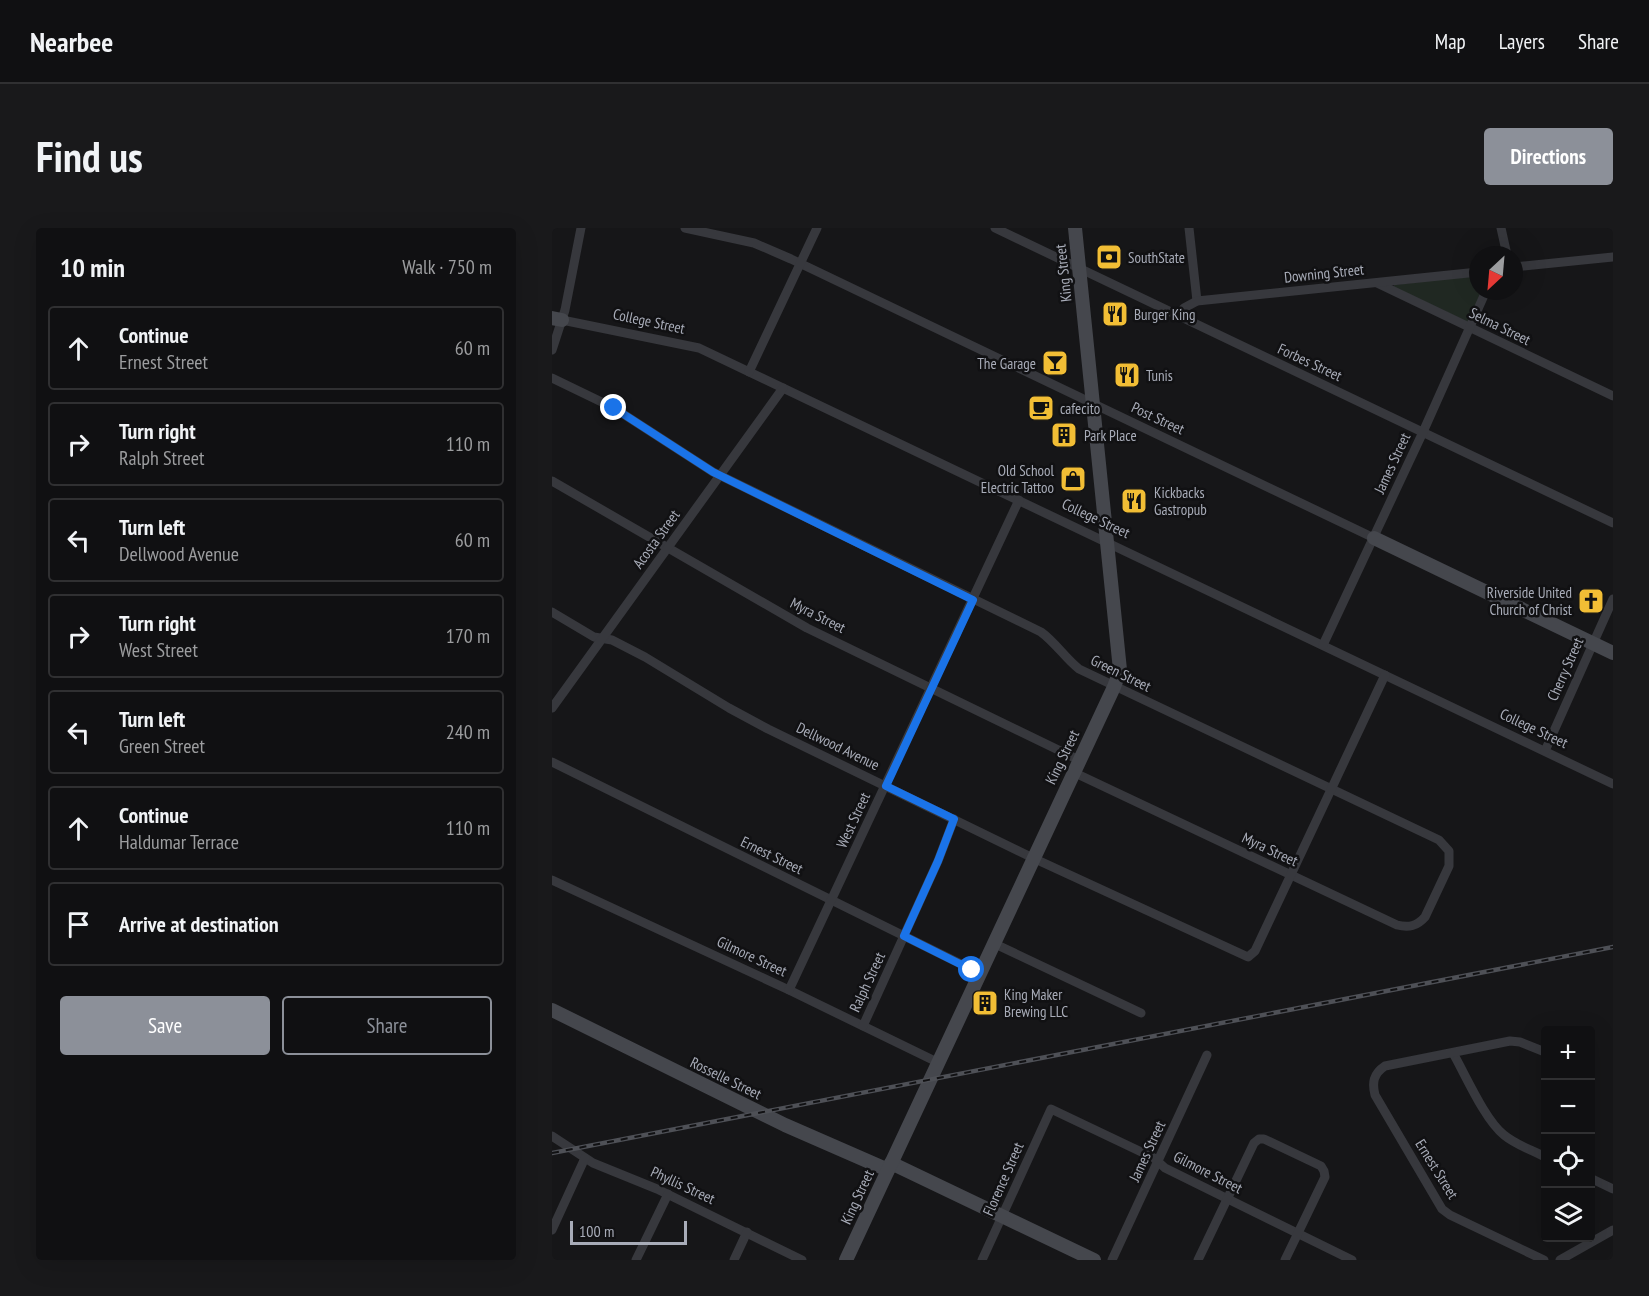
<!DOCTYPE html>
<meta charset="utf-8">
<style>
body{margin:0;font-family:"PT Sans Narrow",sans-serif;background:#19191b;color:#f1f3f6}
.controls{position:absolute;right:18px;bottom:18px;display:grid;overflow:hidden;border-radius:6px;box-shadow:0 6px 24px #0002}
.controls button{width:54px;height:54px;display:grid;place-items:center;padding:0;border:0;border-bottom:2px solid #303032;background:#101012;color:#f1f3f6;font:30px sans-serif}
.compass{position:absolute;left:917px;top:18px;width:54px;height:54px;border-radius:50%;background:#101012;box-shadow:0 6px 24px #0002;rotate:206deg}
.scale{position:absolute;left:18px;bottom:15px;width:117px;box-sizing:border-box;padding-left:6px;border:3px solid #a8acb8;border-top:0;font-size:16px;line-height:21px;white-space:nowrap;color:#a8acb8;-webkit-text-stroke:4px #111113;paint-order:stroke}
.stop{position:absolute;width:18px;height:18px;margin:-14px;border:4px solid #1a73e8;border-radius:50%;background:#fff}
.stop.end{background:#1a73e8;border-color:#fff;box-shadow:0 2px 6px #0008}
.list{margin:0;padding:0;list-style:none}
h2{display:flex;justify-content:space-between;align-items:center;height:78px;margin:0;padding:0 24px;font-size:26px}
h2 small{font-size:20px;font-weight:400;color:#9c9d9f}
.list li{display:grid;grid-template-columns:39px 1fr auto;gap:18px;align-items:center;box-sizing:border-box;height:84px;margin:0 12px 12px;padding:0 12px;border:2px solid #303032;border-radius:6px}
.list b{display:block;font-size:22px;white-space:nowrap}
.list p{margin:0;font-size:20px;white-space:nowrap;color:#9c9d9f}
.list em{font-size:20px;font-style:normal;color:#9c9d9f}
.actions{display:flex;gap:12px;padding:18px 24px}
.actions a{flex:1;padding:14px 0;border:2px solid #8c9099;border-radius:6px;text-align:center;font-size:21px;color:#8c9099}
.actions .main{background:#8c9099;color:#fff}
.icon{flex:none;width:33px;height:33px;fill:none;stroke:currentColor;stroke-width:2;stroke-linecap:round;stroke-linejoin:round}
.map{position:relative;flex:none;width:1061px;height:1032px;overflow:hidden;border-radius:6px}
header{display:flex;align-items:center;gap:36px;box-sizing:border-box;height:84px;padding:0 30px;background:#101012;border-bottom:2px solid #303032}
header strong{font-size:28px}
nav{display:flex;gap:33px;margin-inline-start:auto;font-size:21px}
.intro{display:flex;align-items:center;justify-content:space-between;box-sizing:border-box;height:144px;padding:0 36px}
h1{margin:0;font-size:42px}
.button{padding:15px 27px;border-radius:6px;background:#8c9099;color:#fff;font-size:21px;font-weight:700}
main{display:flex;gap:36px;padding:0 36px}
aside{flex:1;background:#101012;border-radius:6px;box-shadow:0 6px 24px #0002}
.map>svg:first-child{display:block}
.green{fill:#202822}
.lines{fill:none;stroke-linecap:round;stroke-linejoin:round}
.street{stroke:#37383d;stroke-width:9}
.secondary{stroke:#45474d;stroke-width:14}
.rail-casing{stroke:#4e5056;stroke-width:4.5}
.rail{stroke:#111113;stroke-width:2;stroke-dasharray:7;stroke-linecap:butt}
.route{stroke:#1a73e8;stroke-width:8}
.labels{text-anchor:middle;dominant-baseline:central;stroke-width:5;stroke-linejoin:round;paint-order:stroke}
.poi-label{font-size:15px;fill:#a8acb8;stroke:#111113;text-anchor:start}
.street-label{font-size:15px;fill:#a8acb8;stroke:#111113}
</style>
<header>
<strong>Nearbee</strong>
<nav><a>Map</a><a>Layers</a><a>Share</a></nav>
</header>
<div class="intro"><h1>Find us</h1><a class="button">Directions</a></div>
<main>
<aside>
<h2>10 min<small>Walk · 750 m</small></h2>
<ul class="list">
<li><svg class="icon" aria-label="ahead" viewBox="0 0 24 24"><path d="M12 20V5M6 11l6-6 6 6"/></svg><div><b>Continue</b><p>Ernest Street</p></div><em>60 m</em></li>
<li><svg class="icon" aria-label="right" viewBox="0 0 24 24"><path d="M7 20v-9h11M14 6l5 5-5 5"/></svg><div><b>Turn right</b><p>Ralph Street</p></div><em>110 m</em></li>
<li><svg class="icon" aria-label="left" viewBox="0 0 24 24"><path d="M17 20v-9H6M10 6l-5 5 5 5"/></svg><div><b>Turn left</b><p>Dellwood Avenue</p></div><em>60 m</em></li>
<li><svg class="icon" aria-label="right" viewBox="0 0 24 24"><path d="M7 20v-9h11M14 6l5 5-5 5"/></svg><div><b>Turn right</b><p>West Street</p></div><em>170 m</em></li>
<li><svg class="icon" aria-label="left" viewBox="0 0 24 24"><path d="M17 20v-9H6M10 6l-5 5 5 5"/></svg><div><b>Turn left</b><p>Green Street</p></div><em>240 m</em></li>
<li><svg class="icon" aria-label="ahead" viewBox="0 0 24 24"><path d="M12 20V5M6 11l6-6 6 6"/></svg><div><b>Continue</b><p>Haldumar Terrace</p></div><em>110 m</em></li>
<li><svg class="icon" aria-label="arrive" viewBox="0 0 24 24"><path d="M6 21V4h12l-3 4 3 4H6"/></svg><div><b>Arrive at destination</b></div></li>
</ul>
<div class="actions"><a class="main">Save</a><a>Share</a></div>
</aside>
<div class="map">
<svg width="1061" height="1032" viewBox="0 0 1061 1032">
<rect width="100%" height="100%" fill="#161618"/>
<path class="green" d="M926,47v16h4l-14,31 -74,-35v-2z"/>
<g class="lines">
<g class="street">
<path d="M133,0l69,15 37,16 583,279"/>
<path d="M443,0l618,295"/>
<path d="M637,0l8,73"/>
<path d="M949,0l6,27"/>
<path d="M962,39l99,-10"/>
<path d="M825,55l236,113"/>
<path d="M627,88l5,-8 13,-7 281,-29"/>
<path d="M10,92l137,28 914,436"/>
<path d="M0,122l13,-40 16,-82"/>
<path d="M197,144l68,-144"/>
<path d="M0,150l62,30 99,64 328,160c15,11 24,26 38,37l360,171 10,11v15l-24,51c-8,9 -16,11 -28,8l-324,-153"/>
<path d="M0,253l255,147 272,132"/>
<path d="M0,384l42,25 18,3 33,17 84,51 39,21 265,129 215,99 7,-6 130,-276"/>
<path d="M771,417l100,-213 63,-141"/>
<path d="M0,480l231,-320"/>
<path d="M993,523l68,-152"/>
<path d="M0,534l427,211"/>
<path d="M0,652l237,110 148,72"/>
<path d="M441,715l148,70"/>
<path d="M237,762l230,-490"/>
<path d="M311,798l75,-165 16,-42"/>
<path d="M901,825c13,23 32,67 51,82 12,10 28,15 41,22"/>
<path d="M0,908l41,27 64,26 145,71"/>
<path d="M1038,950l23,11"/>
<path d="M0,1002l33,-72"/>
<path d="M84,1032l32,-66"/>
<path d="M182,1032l13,-28"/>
<path d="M430,1032l69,-151 103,49 11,10 187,92"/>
<path d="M560,1032l95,-205"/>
<path d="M646,1032l56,-117 5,-4h5l57,27 3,5 1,6 -40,83"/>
<path d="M992,1032l-94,-45 -8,-6 -67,-114c-3,-12 -2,-21 10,-29l125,-25 10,1 25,10"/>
<path d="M1008,1032l53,-30"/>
</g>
<g class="secondary">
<path d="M0,90l10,2"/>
<path d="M822,310l239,115"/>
<path d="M0,782l233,115 103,45"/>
<path d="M339,935l203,97"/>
<path d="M294,1032l268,-573 6,-17 -45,-442"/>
</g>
<g class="rail-casing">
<path id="rail" d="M0,925l1061,-206"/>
</g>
<use href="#rail" class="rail"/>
</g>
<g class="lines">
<path class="route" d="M62,180l99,64 260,128 -87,186 68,33 -16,42 -34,75 68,34"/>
</g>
<defs>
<g id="bank-square" transform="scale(1.35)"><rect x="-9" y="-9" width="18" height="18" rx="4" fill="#f2be35" stroke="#111113"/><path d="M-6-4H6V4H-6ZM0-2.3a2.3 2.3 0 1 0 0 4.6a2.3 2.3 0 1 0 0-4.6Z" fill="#111"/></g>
<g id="restaurant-square" transform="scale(1.35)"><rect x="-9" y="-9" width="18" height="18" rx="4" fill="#f2be35" stroke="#111113"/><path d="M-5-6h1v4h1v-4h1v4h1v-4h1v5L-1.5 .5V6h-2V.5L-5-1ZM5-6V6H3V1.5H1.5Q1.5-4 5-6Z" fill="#111"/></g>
<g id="bar-square" transform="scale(1.35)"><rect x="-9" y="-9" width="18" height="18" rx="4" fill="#f2be35" stroke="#111113"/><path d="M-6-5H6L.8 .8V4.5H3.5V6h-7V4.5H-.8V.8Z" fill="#111"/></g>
<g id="cafe-square" transform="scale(1.35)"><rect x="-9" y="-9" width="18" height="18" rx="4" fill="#f2be35" stroke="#111113"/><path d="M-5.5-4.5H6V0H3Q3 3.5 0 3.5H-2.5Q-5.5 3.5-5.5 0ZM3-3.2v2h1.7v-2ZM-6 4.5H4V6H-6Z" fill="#111"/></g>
<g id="building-square" transform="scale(1.35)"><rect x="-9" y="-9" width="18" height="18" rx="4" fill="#f2be35" stroke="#111113"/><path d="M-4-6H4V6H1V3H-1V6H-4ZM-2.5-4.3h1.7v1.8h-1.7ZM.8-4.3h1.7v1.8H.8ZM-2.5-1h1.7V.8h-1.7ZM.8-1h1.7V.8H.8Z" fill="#111"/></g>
<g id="shop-square" transform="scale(1.35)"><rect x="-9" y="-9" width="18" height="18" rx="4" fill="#f2be35" stroke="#111113"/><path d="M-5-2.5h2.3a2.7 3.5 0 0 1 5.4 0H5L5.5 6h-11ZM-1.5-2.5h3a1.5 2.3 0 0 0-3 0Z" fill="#111"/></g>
<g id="church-square" transform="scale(1.35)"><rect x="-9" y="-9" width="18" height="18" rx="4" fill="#f2be35" stroke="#111113"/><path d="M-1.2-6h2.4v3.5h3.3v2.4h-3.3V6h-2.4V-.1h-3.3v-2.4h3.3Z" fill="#111"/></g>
</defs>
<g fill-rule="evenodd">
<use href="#bank-square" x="557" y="29"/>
<use href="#restaurant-square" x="563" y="86"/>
<use href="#bar-square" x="503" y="135"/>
<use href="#restaurant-square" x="575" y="147"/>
<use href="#cafe-square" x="489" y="180"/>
<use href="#building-square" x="512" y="207"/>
<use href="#shop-square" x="521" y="251"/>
<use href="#restaurant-square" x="582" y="273"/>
<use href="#church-square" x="1039" y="373"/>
<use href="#building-square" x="433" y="775"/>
</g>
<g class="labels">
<g class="poi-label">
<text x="576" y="29">SouthState</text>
<text x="582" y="86">Burger King</text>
<text x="484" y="135" text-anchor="end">The Garage</text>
<text x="594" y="147">Tunis</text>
<text x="508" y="180">cafecito</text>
<text x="532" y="207">Park Place</text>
<text x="502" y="242" text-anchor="end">Old School<tspan x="502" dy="17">Electric Tattoo</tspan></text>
<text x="602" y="264">Kickbacks<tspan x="602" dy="17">Gastropub</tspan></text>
<text x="1020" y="364" text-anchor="end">Riverside United<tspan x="1020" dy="17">Church of Christ</tspan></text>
<text x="452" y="766">King Maker<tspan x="452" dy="17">Brewing LLC</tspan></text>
</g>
<g class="street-label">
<text transform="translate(511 45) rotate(-96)">King Street</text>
<text transform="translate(772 45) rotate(-6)">Downing Street</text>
<text transform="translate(97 93) rotate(12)">College Street</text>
<text transform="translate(948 98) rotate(26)">Selma Street</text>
<text transform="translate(758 134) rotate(25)">Forbes Street</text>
<text transform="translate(606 190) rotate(25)">Post Street</text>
<text transform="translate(840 235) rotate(-65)">James Street</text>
<text transform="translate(544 290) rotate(25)">College Street</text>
<text transform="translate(104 311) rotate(-54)">Acosta Street</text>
<text transform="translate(266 387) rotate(27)">Myra Street</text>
<text transform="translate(1013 441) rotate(-66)">Cherry Street</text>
<text transform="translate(569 445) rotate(26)">Green Street</text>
<text transform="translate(982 500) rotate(25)">College Street</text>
<text transform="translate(286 518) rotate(26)">Dellwood Avenue</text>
<text transform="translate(510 529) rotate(-64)">King Street</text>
<text transform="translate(301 592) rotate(-65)">West Street</text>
<text transform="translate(718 621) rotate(25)">Myra Street</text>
<text transform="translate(220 627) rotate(26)">Ernest Street</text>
<text transform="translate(200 728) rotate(25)">Gilmore Street</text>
<text transform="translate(315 754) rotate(-65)">Ralph Street</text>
<text transform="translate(174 850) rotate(26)">Rosselle Street</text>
<text transform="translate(595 923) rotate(-65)">James Street</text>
<text transform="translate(885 941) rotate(58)">Ernest Street</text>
<text transform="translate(656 944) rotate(27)">Gilmore Street</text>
<text transform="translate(451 951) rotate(-66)">Florence Street</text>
<text transform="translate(131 957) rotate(25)">Phyllis Street</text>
<text transform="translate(305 969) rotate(-65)">King Street</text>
</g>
</g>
</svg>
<div class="controls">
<button>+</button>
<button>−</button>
<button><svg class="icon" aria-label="locate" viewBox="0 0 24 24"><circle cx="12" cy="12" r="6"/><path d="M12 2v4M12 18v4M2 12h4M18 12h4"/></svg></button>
<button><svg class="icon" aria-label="layers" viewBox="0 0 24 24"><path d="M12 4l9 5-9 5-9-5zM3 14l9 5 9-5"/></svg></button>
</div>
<svg class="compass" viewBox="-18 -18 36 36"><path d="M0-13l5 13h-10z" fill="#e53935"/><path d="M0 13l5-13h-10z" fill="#9c9d9f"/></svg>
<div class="scale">100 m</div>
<div class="stop" style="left:420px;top:742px"></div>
<div class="stop end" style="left:62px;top:180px"></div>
</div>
</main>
